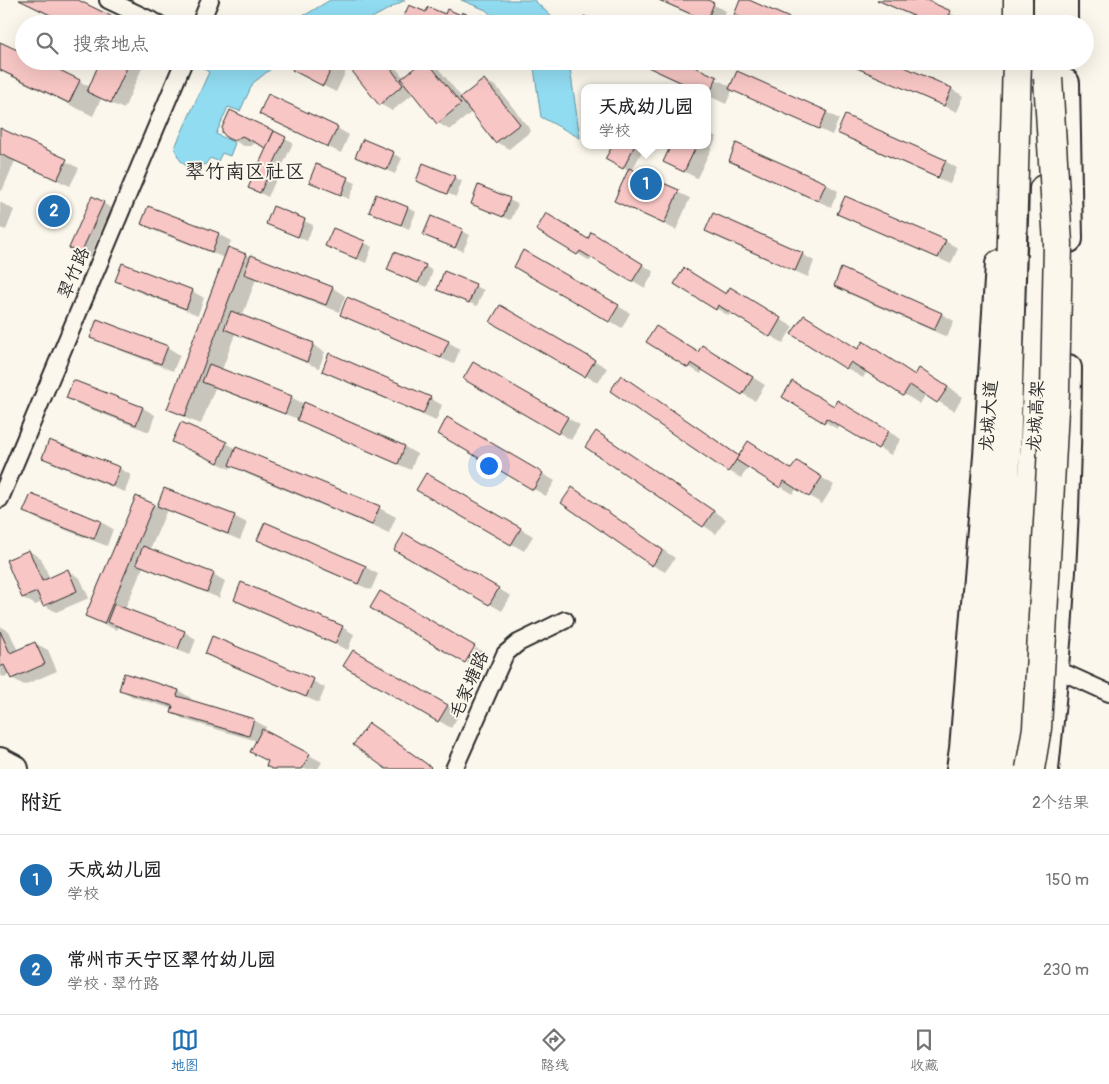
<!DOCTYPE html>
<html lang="zh">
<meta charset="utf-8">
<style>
body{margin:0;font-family:Pangolin,"LXGW WenKai TC",sans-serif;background:#f2f2f2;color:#202124}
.you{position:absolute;left:488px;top:465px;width:18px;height:18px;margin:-12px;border:4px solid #fff;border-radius:50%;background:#1a73e8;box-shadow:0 0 0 8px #1a73e833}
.badge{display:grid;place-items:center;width:32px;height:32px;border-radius:50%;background:#1f6fb2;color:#fff;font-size:16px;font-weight:700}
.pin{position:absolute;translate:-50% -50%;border:2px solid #fff;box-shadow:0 1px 5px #0006}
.popup{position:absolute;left:581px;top:84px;width:130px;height:65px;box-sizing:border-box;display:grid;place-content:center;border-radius:10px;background:#fff;filter:drop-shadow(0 1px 4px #0005);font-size:16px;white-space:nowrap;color:#757577}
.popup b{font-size:19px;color:#202124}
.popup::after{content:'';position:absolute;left:50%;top:100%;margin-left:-10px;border:10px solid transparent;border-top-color:#fff}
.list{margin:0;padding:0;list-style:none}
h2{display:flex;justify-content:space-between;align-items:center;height:65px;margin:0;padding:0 20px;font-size:21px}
h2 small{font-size:16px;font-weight:400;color:#757577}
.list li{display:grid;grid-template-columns:32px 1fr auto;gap:15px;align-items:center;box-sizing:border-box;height:90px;padding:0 20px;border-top:1px solid #e0e0e0}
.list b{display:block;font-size:19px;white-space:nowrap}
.list p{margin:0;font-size:16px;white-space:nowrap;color:#757577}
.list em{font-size:16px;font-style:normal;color:#757577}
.icon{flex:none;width:28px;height:28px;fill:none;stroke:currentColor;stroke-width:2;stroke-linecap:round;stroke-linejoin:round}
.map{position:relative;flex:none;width:1109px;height:769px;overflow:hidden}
.search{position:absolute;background:#fff;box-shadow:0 5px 20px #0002;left:15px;right:15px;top:15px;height:55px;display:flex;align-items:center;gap:12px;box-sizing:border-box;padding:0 18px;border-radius:28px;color:#757577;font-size:19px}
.sheet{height:245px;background:#fff}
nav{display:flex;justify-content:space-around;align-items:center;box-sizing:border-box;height:70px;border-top:1px solid #e0e0e0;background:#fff;font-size:14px;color:#757577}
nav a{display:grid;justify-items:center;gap:2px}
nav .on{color:#1f6fb2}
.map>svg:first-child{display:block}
.water{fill:#91dcf1;stroke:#6895a2}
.shadow{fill:#0003}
.building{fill:#f8c7c5;stroke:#2b2b2b}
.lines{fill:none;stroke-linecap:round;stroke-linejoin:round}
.minor-casing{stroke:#2b2b2b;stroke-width:20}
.primary-casing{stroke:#2b2b2b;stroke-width:30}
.trunk-casing{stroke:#2b2b2b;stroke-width:31}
.minor{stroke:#fbf7ec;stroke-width:16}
.primary{stroke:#fbf7ec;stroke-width:26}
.trunk{stroke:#fbf7ec;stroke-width:28}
.trunk-bridge-casing{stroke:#2b2b2b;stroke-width:31;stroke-linecap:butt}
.trunk-bridge{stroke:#fbf7ec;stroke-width:28}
.labels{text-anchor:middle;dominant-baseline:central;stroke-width:4;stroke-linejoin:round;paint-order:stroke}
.street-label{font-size:18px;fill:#2b2b2b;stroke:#fbf7ec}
.quarter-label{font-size:20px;fill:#2b2b2b;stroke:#fbf7ec}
</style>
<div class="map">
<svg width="1109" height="769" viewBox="0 0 1109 769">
<rect width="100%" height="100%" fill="#fbf7ec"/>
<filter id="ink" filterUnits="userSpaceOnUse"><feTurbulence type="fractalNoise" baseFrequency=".02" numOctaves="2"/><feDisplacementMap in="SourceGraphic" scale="10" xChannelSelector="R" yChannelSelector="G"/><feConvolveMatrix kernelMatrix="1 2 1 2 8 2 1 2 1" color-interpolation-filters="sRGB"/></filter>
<g filter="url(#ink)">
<g class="water">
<path d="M330,0h75l-44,24h-90l36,-10z"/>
<path d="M461,0h73l20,19 2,5h-56l-14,-14z"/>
<path d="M203,61h78l-28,22 -13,28 -12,-4 -12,27 19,9 -5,13 -8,-3 -4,8 -8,-3 -5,7 -8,-2 -3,8c-11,-6 -17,-12 -19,-24l34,-75 -8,-5z"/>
<path d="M530,61h39l11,77 -39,-21 -7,-49z"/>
</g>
<g class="shadow">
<path d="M19,0h56l44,22 18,2h-71z"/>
<path d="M657,0h47l22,11 -5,13h-9z"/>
<path d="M876,0h47l39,19 -2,5h-30z"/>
<path d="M427,13l34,4 2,-3 20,10h-67l-11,-6z"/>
<path d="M0,43l24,18 55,20 11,6 12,-26h43l-21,48 -23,-10 -8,17 -93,-45z"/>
<path d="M320,61h70l14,17 23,-17 11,7 24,30 22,-18 13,7 34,44 -22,18 -13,-7 -24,-30 -22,18 -12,-7 -24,-30 -22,18 -12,-7 -31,-39 -13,27 -31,-15z"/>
<path d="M501,61h17l-3,7z"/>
<path d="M634,61h45l53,26 94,25 13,7 -7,16 -99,-46 -7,15 -19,-9v-7h-15z"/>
<path d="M845,61h43l63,28 13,7 -7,16 -100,-44z"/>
<path d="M231,112l62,31 -25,54 -10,-5 10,-43 -13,-6 -4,3h-7l-13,-7z"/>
<path d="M273,121l64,7 12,7 -8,18z"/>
<path d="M0,129l79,39 -9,18 -55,-25 -13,30 -2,-1z"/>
<path d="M707,132l10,5 -20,41 -20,-10 -4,-23h34z"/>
<path d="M839,133l106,28 12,7 -7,16 -99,-44z"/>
<path d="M363,140l39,18 -7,16 -38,-17z"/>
<path d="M614,145h31l-13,26 58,27 -14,32 -61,-29 14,-30 -22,-12z"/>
<path d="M730,161l96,23 12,7 -7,16 -88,-39z"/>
<path d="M317,166l39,17 -7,16 -38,-17z"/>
<path d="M454,177l8,4 -6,16 -39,-17z"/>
<path d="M479,187l39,17 -7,16 -31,-12z"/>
<path d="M0,202l14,8 -8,20 -6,-2z"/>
<path d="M103,203l8,5 -21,49 -11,-5z"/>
<path d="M274,208l39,17 -6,16 -39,-17z"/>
<path d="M408,208l8,4 -7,17 -39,-18z"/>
<path d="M839,213l106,28 13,7 -7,16 -100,-44z"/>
<path d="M143,224l75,10 13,7 -3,7 105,40 12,8 -6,16 -83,-33 -14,38 71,28 12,7 -6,16 -84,-34 -13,36 69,27 13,7 101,43 12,7 -6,16 -100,-44 -13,-7 -83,-31 -14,36 -16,-6 -16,-10 56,-150 -70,-27z"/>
<path d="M537,229l51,11 16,1 50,31 -9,16 -52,-31 -3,4z"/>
<path d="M462,231l8,4 -7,16 -30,-12z"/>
<path d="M707,231l95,23 12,7 -6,16 -89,-39z"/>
<path d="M364,242l8,5 -6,16 -39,-17z"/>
<path d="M524,252l106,61 -8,15 -107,-62z"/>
<path d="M425,266l8,5 -6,16 -39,-17z"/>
<path d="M842,270l100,44 12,7 -7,16 -100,-44 -12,-8z"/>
<path d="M445,273l39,17 -7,16 -30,-12z"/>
<path d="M117,281l75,10 12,7 -6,17 -69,-27z"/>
<path d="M676,284l50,11 16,1 51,31 -10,16 -52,-31 -2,4z"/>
<path d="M500,306l107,62 -9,15 -106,-62z"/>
<path d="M341,314l107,28 12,7 -6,15 -100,-43z"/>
<path d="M92,337l75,10 13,8 -7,16 -69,-27z"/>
<path d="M648,342l51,11 16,1 50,31 -10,16 -52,-31 -2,4z"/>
<path d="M859,350l57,26 20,3 27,18 -9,14 -28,-17 -6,10 -53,-33 -4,7 -17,-10z"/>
<path d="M473,364l107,61 -9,15 -106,-62z"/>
<path d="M323,370l107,28 12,7 -6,16 -100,-44z"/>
<path d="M622,377l118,79 52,14h17l25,15 -12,19 -25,-16 -4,6 -44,-27 -8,11 -12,-7z"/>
<path d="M73,382l70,26 12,7 -6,17 -69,-27 -13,-7z"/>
<path d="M783,396l51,12 16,1 51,30 -10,16 -52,-31 -2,5z"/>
<path d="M448,419l107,62 -9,15 -107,-62z"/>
<path d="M597,432l129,87 -10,15 -129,-87z"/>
<path d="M173,442l53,1 11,6 142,59 17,9 -7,16 -142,-59 -15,-9 -2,4z"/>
<path d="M44,458l75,10 12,7 -6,17 -69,-27z"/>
<path d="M426,474l107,62 -9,15 -106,-62z"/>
<path d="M573,488l102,70 -10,14 -13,-7z"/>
<path d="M165,490l69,26 13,7 -7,17 -73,-30 -17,40 63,24 12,7 -6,17 -76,-31 -18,42 59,23 12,7 -6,16 -72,-28 -2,3 -29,-14 67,-111 4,2z"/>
<path d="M25,512l76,10 12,7 -6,17 -70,-27z"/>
<path d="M404,535l107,61 -9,15 -106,-61z"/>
<path d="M258,540l107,27 13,7 -7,16 -100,-43z"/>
<path d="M29,551l12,7 9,21 18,-8 12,7 9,20 -33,14 -12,-7 -2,-3 -6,3 -13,-7 -16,-38z"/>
<path d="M235,600l107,27 12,7 -6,16 -100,-43z"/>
<path d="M0,626l9,5 9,20 17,-8 13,7 9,21 -33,14 -12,-7 -2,-4 -6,3 -4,-2z"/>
<path d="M476,648l11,6 -9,15 -11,-6z"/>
<path d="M353,651l107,62 -9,15 -106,-62z"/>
<path d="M206,653l107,28 12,7 -6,15 -100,-43z"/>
<path d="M121,689l58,2 12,7 -1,3 64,19 12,7 -1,4 57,31 -4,7h-44l-17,-28 -72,-21 -13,-7 1,-4 -40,-12z"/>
<path d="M370,724l12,7 51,38h-44z"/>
</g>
<g class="building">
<path d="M19,0h59l33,16 -4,8h-38z"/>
<path d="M659,0h49l6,3 -7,18z"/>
<path d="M740,0h9l54,24h-48l-21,-9z"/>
<path d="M877,0h49l25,11 -6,13h-13z"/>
<path d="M409,5l17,7 2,-5 17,7 2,-5 14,6 1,-3 11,5 -1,3 8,4h-49l-10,-5 -4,5 -14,-6z"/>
<path d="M120,15l20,9h-23z"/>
<path d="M584,16l17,8h-20z"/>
<path d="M0,42l24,11v8h17l39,19 -11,23 -69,-33z"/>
<path d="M100,61h30l-19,42 -24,-11z"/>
<path d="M296,61h18l3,2 1,-2h17l-12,25 -31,-16z"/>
<path d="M344,61h41l18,24 -24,20z"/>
<path d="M423,61h4l34,43 -24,20 -36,-45z"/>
<path d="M635,61h47l35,16 -8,18 -2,-1v-6h-14z"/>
<path d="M891,61l61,27 -8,18 -101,-44z"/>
<path d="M737,71l90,40 -8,18 -90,-40z"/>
<path d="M484,79l36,45 -25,19 -35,-45z"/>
<path d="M268,94l70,33 -10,20 -69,-33z"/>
<path d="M230,110l44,21 -8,17 -24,-12 -8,5 -7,-3 -5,-6v-4z"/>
<path d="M845,115l101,45 -8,18 -101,-45z"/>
<path d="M0,128l67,31 -10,21 -57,-26z"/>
<path d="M274,131l12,6 -26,56 -12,-5z"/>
<path d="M363,139l31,13 -7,18 -32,-13z"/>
<path d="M736,143l90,40 -8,18 -89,-40z"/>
<path d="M613,145h22l-12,24 -18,-10z"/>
<path d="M671,145h26l-13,27 -21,-10z"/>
<path d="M423,163l32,13 -8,18 -31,-13z"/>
<path d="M316,164l32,13 -7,18 -32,-13z"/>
<path d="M629,168l50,22 -15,34 -50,-23z"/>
<path d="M478,185l32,13 -7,19 -32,-13z"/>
<path d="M376,194l32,13 -7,18 -32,-13z"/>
<path d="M92,196l12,6 -23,51 -12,-5z"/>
<path d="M845,196l101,44 -8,18 -101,-44z"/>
<path d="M148,206l71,27 -7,19 -71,-28z"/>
<path d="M273,206l32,13 -7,18 -32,-13z"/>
<path d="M546,213l42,26 3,-7 52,32 -11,18 -52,-31 -3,4 -41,-25z"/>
<path d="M713,213l90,40 -8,18 -90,-40z"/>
<path d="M431,216l32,13 -8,19 -32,-13z"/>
<path d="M333,228l32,13 -8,18 -32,-13z"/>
<path d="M228,247l18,7 -61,162 -18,-7z"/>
<path d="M523,250l96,55 -10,17 -95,-55z"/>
<path d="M394,252l32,13 -8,18 -31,-13z"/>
<path d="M251,255l82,32 -7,18 -82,-31z"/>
<path d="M122,263l71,27 -7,19 -71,-28z"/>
<path d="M684,268l42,26 4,-7 51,31 -11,19 -52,-32 -2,5 -42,-26z"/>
<path d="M841,268l101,45 -8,17 -100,-44z"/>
<path d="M444,271l32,13 -7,19 -32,-13z"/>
<path d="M347,297l102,44 -8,17 -101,-43z"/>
<path d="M500,305l95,55 -10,17 -95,-55z"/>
<path d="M231,311l83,32 -7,19 -83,-33z"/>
<path d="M804,315l54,34 5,-8 52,34 4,-7 29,19 -11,16 -27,-18 -7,11 -52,-34 -5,7 -55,-35z"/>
<path d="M97,319l71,27 -7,18 -71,-26z"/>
<path d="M656,326l42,26 4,-7 51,32 -11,18 -51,-32 -3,5 -42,-26z"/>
<path d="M329,353l102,44 -8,17 -101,-43z"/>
<path d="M473,362l95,55 -10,17 -95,-55z"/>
<path d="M209,364l83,32 -7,18 -83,-32z"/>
<path d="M621,375l118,81 -11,16 -118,-81z"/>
<path d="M73,380l70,27 -7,18 -70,-27z"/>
<path d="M792,381l42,25 3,-6 52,31 -11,18 -52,-31 -2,5 -42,-26z"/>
<path d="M304,402l101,44 -7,18 -101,-44z"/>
<path d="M447,417l96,56 -10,17 -95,-56z"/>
<path d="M181,422l46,20 -9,21 -46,-21z"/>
<path d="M596,431l118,80 -11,16 -118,-80z"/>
<path d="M49,440l71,27 -7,19 -71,-28z"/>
<path d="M748,441l43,28 6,-8 25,16 -13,20 -25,-16 -4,7 -44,-28z"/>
<path d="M236,447l144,59 -8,19 -143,-60z"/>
<path d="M426,473l95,55 -10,17 -95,-55z"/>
<path d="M572,487l91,63 -11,16 -91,-63z"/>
<path d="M164,488l71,27 -7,19 -71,-28z"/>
<path d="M31,494l70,27 -7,18 -71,-27z"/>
<path d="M136,496l18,8 -50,120 -19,-8z"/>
<path d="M265,522l101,44 -8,18 -101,-44z"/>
<path d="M404,533l95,55 -10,17 -95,-55z"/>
<path d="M143,546l71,27 -7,19 -71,-28z"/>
<path d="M29,550l13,31 26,-12 9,22 -34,15 -6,-14 -15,6 -16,-38z"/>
<path d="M241,582l102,44 -8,18 -101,-44z"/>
<path d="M380,591l95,55 -10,17 -95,-55z"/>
<path d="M114,604l71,27 -7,18 -71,-27z"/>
<path d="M0,631l10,22 25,-11 10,22 -34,15 -7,-14 -4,2z"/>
<path d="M212,636l102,43 -8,18 -101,-43z"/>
<path d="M353,650l95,55 -10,17 -95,-56z"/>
<path d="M124,673l55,17 -2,6 77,23 -5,17 -78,-23 2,-7 -54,-16z"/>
<path d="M369,723l62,44 -2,2h-43l-33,-24z"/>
<path d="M262,729l48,25 -8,15h-30l-6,-3 2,-5 -18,-9z"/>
</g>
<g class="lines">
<g class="minor-casing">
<g id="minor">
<path d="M108,0l51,24"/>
<path d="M200,24l10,-24"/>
<path d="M0,499l184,-438"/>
<path d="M1056,669l53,24"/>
<path d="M454,769l51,-115 13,-11 47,-23"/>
</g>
</g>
<g class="primary-casing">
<g id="primary">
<path d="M1064,0v24"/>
<path d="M1066,83l3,156"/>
<path d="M1056,104l1,-43"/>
<path d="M0,761l15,8"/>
<path d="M960,769l3,-20 24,-293 12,-192"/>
<path d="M1045,769c15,-133 23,-267 23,-401"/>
</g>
</g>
<g class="trunk-casing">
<g id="trunk">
<path d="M1018,24v-24"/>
<path d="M1048,24v-24"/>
<path d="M982,769l6,-46 16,-196 13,-466"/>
<path d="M1009,769c23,-192 29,-386 35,-580"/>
</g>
</g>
<use href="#minor" class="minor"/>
<use href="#primary" class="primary"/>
<use href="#trunk" class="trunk"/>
<g class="trunk-bridge-casing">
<path id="trunk-bridge" d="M1030,769l7,-41 18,-337 3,-147 -10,-166"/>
</g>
<use href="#trunk-bridge" class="trunk-bridge"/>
</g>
</g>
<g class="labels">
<g class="street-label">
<text transform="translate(74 273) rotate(-67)">翠竹路</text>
<text transform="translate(989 416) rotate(-86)">龙城大道</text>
<text transform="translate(1036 416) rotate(-87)">龙城高架</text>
<text transform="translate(469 685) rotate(-66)">毛家塘路</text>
</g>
<g class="quarter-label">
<text x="245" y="171">翠竹南区社区</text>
</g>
</g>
</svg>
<div class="you"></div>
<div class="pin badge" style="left:646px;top:184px">1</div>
<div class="popup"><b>天成幼儿园</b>学校</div>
<div class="pin badge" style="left:54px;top:211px">2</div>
<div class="search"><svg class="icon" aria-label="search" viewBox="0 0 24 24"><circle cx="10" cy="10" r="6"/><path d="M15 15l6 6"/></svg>搜索地点</div>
</div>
<section class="sheet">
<h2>附近<small>2个结果</small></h2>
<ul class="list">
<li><span class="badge">1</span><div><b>天成幼儿园</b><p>学校</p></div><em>150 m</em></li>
<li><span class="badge">2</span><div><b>常州市天宁区翠竹幼儿园</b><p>学校 · 翠竹路</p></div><em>230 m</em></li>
</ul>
</section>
<nav>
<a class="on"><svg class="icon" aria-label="map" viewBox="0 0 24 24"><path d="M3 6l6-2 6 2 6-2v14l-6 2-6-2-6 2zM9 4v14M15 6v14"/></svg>地图</a>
<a><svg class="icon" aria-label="directions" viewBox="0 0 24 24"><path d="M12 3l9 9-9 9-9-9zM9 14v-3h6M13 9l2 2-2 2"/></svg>路线</a>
<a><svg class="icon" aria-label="saved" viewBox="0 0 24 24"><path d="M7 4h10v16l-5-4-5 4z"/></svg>收藏</a>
</nav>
